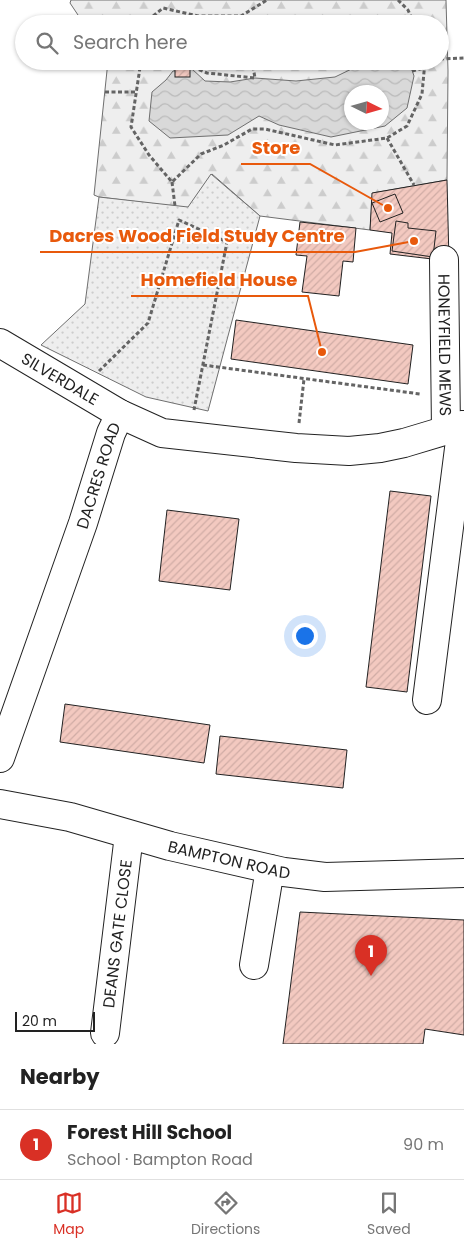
<!DOCTYPE html>
<meta charset="utf-8">
<style>
body{margin:0;font-family:Poppins,sans-serif;background:#f2f2f2;color:#222}
.compass{position:absolute;left:344px;top:85px;width:45px;height:45px;border-radius:50%;background:#fff;box-shadow:0 1px 4px #0004;rotate:95deg}
.scale{position:absolute;left:15px;bottom:12px;width:80px;box-sizing:border-box;padding-left:5px;border:2px solid #222;border-top:0;font-size:14px;line-height:18px;white-space:nowrap;color:#222;-webkit-text-stroke:4px #fff;paint-order:stroke}
.you{position:absolute;left:304px;top:635px;width:18px;height:18px;margin:-12px;border:4px solid #fff;border-radius:50%;background:#1a73e8;box-shadow:0 0 0 8px #1a73e833}
.badge{display:grid;place-items:center;width:32px;height:32px;border-radius:50%;background:#d93025;color:#fff;font-size:16px;font-weight:700}
.pin{position:absolute;translate:-50% -41px;filter:drop-shadow(0 1px 2px #0008)}
.pin::after{content:'';position:absolute;top:26px;width:18px;height:15px;background:inherit;clip-path:polygon(0 0,100% 0,50% 100%)}
.list{margin:0;padding:0;list-style:none}
h2{display:flex;justify-content:space-between;align-items:center;height:65px;margin:0;padding:0 20px;font-size:21px}
h2 small{font-size:16px;font-weight:400;color:#767676}
.list li{display:grid;grid-template-columns:32px 1fr auto;gap:15px;align-items:center;box-sizing:border-box;height:70px;padding:0 20px;border-top:1px solid #e0e0e0}
.list b{display:block;font-size:19px;white-space:nowrap}
.list p{margin:0;font-size:16px;white-space:nowrap;color:#767676}
.list em{font-size:16px;font-style:normal;color:#767676}
.icon{flex:none;width:28px;height:28px;fill:none;stroke:currentColor;stroke-width:2;stroke-linecap:round;stroke-linejoin:round}
.map{position:relative;flex:none;width:464px;height:1044px;overflow:hidden}
.search{position:absolute;background:#fff;box-shadow:0 1px 4px #0004;left:15px;right:15px;top:15px;height:55px;display:flex;align-items:center;gap:12px;box-sizing:border-box;padding:0 18px;border-radius:28px;color:#767676;font-size:19px}
.sheet{height:135px;background:#fff}
nav{display:flex;justify-content:space-around;align-items:center;box-sizing:border-box;height:70px;border-top:1px solid #e0e0e0;background:#fff;font-size:14px;color:#767676}
nav a{display:grid;justify-items:center;gap:2px}
nav .on{color:#d93025}
.map>svg:first-child{display:block}
.forest{fill:url(#forest-firs);stroke:#6f6f6f;fill-rule:evenodd}
.park{fill:url(#park-dots);stroke:#6f6f6f}
.water{fill:url(#water-waves);stroke:#6f6f6f;fill-rule:evenodd}
.building{fill:url(#building-hatch);stroke:#222}
.lines{fill:none;stroke-linecap:round;stroke-linejoin:round}
.minor-casing{stroke:#222;stroke-width:30}
.path{stroke:#646464;stroke-width:3;stroke-dasharray:4 2.5;stroke-linecap:butt}
.minor{stroke:#fff;stroke-width:28}
.labels{text-anchor:middle;dominant-baseline:central;stroke-width:4;stroke-linejoin:round;paint-order:stroke}
.street-label{font-size:16px;fill:#222;stroke:#fff}
.leader{fill:none;stroke:#e8590c;stroke-width:2}
.callout-dot{fill:#e8590c;stroke:#fff;stroke-width:2}
.callout-label{font-size:18px;text-anchor:middle;font-weight:bold;fill:#e8590c;stroke:#fff;stroke-width:4;stroke-linejoin:round;paint-order:stroke}
</style>
<div class="map">
<svg width="464" height="1044" viewBox="0 0 464 1044">
<defs>
<pattern id="forest-firs" width="22" height="20" patternUnits="userSpaceOnUse" patternTransform="scale(1.25)"><rect width="22" height="20" fill="#eee"/><path d="M5 1l3.5 6h-7zM16 11l3.5 6h-7z" fill="#ccc"/></pattern>
<pattern id="park-dots" width="8" height="8" patternUnits="userSpaceOnUse" patternTransform="scale(1.25)"><rect width="8" height="8" fill="#eee"/><path d="M2 2h.1M6 6h.1" fill="none" stroke="#ccc" stroke-width="1.8" stroke-linecap="round"/></pattern>
<pattern id="water-waves" width="16" height="10" patternUnits="userSpaceOnUse" patternTransform="scale(1.25)"><rect width="16" height="10" fill="#d9d9d9"/><path d="M0 5q4-4 8 0t8 0" fill="none" stroke="#bababa"/></pattern>
<pattern id="building-hatch" width="6" height="6" patternUnits="userSpaceOnUse" patternTransform="scale(1.25)"><rect width="6" height="6" fill="#f3c9c0"/><path d="M-1 1l2-2M0 6l6-6M5 7l2-2" fill="none" stroke="#d0aca5"/></pattern>
</defs>
<rect width="100%" height="100%" fill="#fff"/>
<path class="forest" d="M71,0h375l2,71 -1,109 -74,13 -3,37 -110,-14 -48,-42 -24,34 -89,-11 -5,-2 14,-134h332v-37h-356l-14,-21zM352,92h30v30h-30z"/>
<path class="park" d="M211,174l49,42 -52,195 -62,-14 -105,-52 44,-41 14,-107 89,10z"/>
<path class="water" d="M368,61h41l5,15 -7,32 -22,18 -54,11 -52,-12 -20,-9 -31,19 -58,3 -21,-17 3,-29 14,-12 7,-9 19,-2 13,12 25,1 25,-4 41,3 39,-4zM352,92h30v30h-30z"/>
<g class="building">
<rect x="175" y="67" width="15" height="10"/>
<path d="M447,180l2,81 -59,-7 2,-21 -22,-3 2,-37z"/>
<path d="M395,194l8,19 -23,9 -8,-19z"/>
<path d="M396,221l12,2v5l28,3 -3,26 -41,-6z"/>
<path d="M300,222l56,6 -3,34 -10,-1 -4,35 -37,-4 5,-36 -11,-1z"/>
<path d="M236,320l177,25 -5,39 -177,-25z"/>
<path d="M390,491l41,5 -24,196 -41,-5z"/>
<path d="M167,510l72,9 -9,71 -71,-9z"/>
<path d="M65,704l145,21 -6,38 -144,-21z"/>
<path d="M220,736l127,14 -4,38 -127,-14z"/>
<path d="M300,912l164,8v115l-39,-6 -2,15h-140z"/>
</g>
<g class="lines">
<g class="minor-casing">
<g id="minor">
<path id="s1" d="M444,260l2,171"/>
<path id="s2" d="M0,343l120,71 42,19 134,15 53,3 31,-3 24,-5 60,-18"/>
<path d="M427,700l35,-275"/>
<path id="s3" d="M0,758l83,-235 28,-90 9,-19"/>
<path id="s4" d="M0,804l70,13 100,29 114,26 41,5 139,-4"/>
<path d="M254,965l16,-96"/>
<path id="s5" d="M105,1033l24,-198"/>
</g>
</g>
<g class="path">
<path d="M398,0l10,10 6,14"/>
<path d="M241,16l2,8"/>
<path d="M143,24l20,-16 35,8h43l26,-16"/>
<path d="M440,59l24,-1"/>
<path d="M141,61l-10,66 18,28 23,27 29,-28 23,-9 28,-16h13l70,16 52,-7 20,-12 15,-32 3,-33"/>
<path d="M141,65l34,2h18l14,6 48,5 -3,-17"/>
<path d="M412,71l13,-3"/>
<path d="M105,92h31"/>
<path d="M387,138l27,47"/>
<path d="M172,182l3,24"/>
<path d="M203,365l217,29"/>
<path d="M99,371l49,-48 31,-103 48,22 -33,168"/>
<path d="M299,423l5,-44"/>
</g>
<use href="#minor" class="minor"/>
</g>
<g class="labels">
<g class="street-label">
<text stroke="none"><textPath href="#s1" startOffset="85">HONEYFIELD MEWS</textPath></text>
<text stroke="none"><textPath href="#s2" startOffset="70">SILVERDALE</textPath></text>
<text stroke="none"><textPath href="#s3" startOffset="299">DACRES ROAD</textPath></text>
<text stroke="none"><textPath href="#s4" startOffset="236">BAMPTON ROAD</textPath></text>
<text stroke="none"><textPath href="#s5" startOffset="100">DEANS GATE CLOSE</textPath></text>
</g>
</g>
<path class="leader" d="M388 208L310 164H241M414 241L355 252H40M322 352L308 296H131"/>
<g class="callout-dot">
<circle cx="388" cy="208" r="5"/>
<circle cx="414" cy="241" r="5"/>
<circle cx="322" cy="352" r="5"/>
</g>
<g class="callout-label">
<text x="276" y="154">Store</text>
<text x="197" y="242">Dacres Wood Field Study Centre</text>
<text x="219" y="286">Homefield House</text>
</g>
</svg>
<svg class="compass" viewBox="-18 -18 36 36"><path d="M0-13l5 13h-10z" fill="#e53935"/><path d="M0 13l5-13h-10z" fill="#767676"/></svg>
<div class="scale">20 m</div>
<div class="you"></div>
<div class="pin badge" style="left:371px;top:976px">1</div>
<div class="search"><svg class="icon" aria-label="search" viewBox="0 0 24 24"><circle cx="10" cy="10" r="6"/><path d="M15 15l6 6"/></svg>Search here</div>
</div>
<section class="sheet">
<h2>Nearby<small></small></h2>
<ul class="list">
<li><span class="badge">1</span><div><b>Forest Hill School</b><p>School · Bampton Road</p></div><em>90 m</em></li>
</ul>
</section>
<nav>
<a class="on"><svg class="icon" aria-label="map" viewBox="0 0 24 24"><path d="M3 6l6-2 6 2 6-2v14l-6 2-6-2-6 2zM9 4v14M15 6v14"/></svg>Map</a>
<a><svg class="icon" aria-label="directions" viewBox="0 0 24 24"><path d="M12 3l9 9-9 9-9-9zM9 14v-3h6M13 9l2 2-2 2"/></svg>Directions</a>
<a><svg class="icon" aria-label="saved" viewBox="0 0 24 24"><path d="M7 4h10v16l-5-4-5 4z"/></svg>Saved</a>
</nav>
